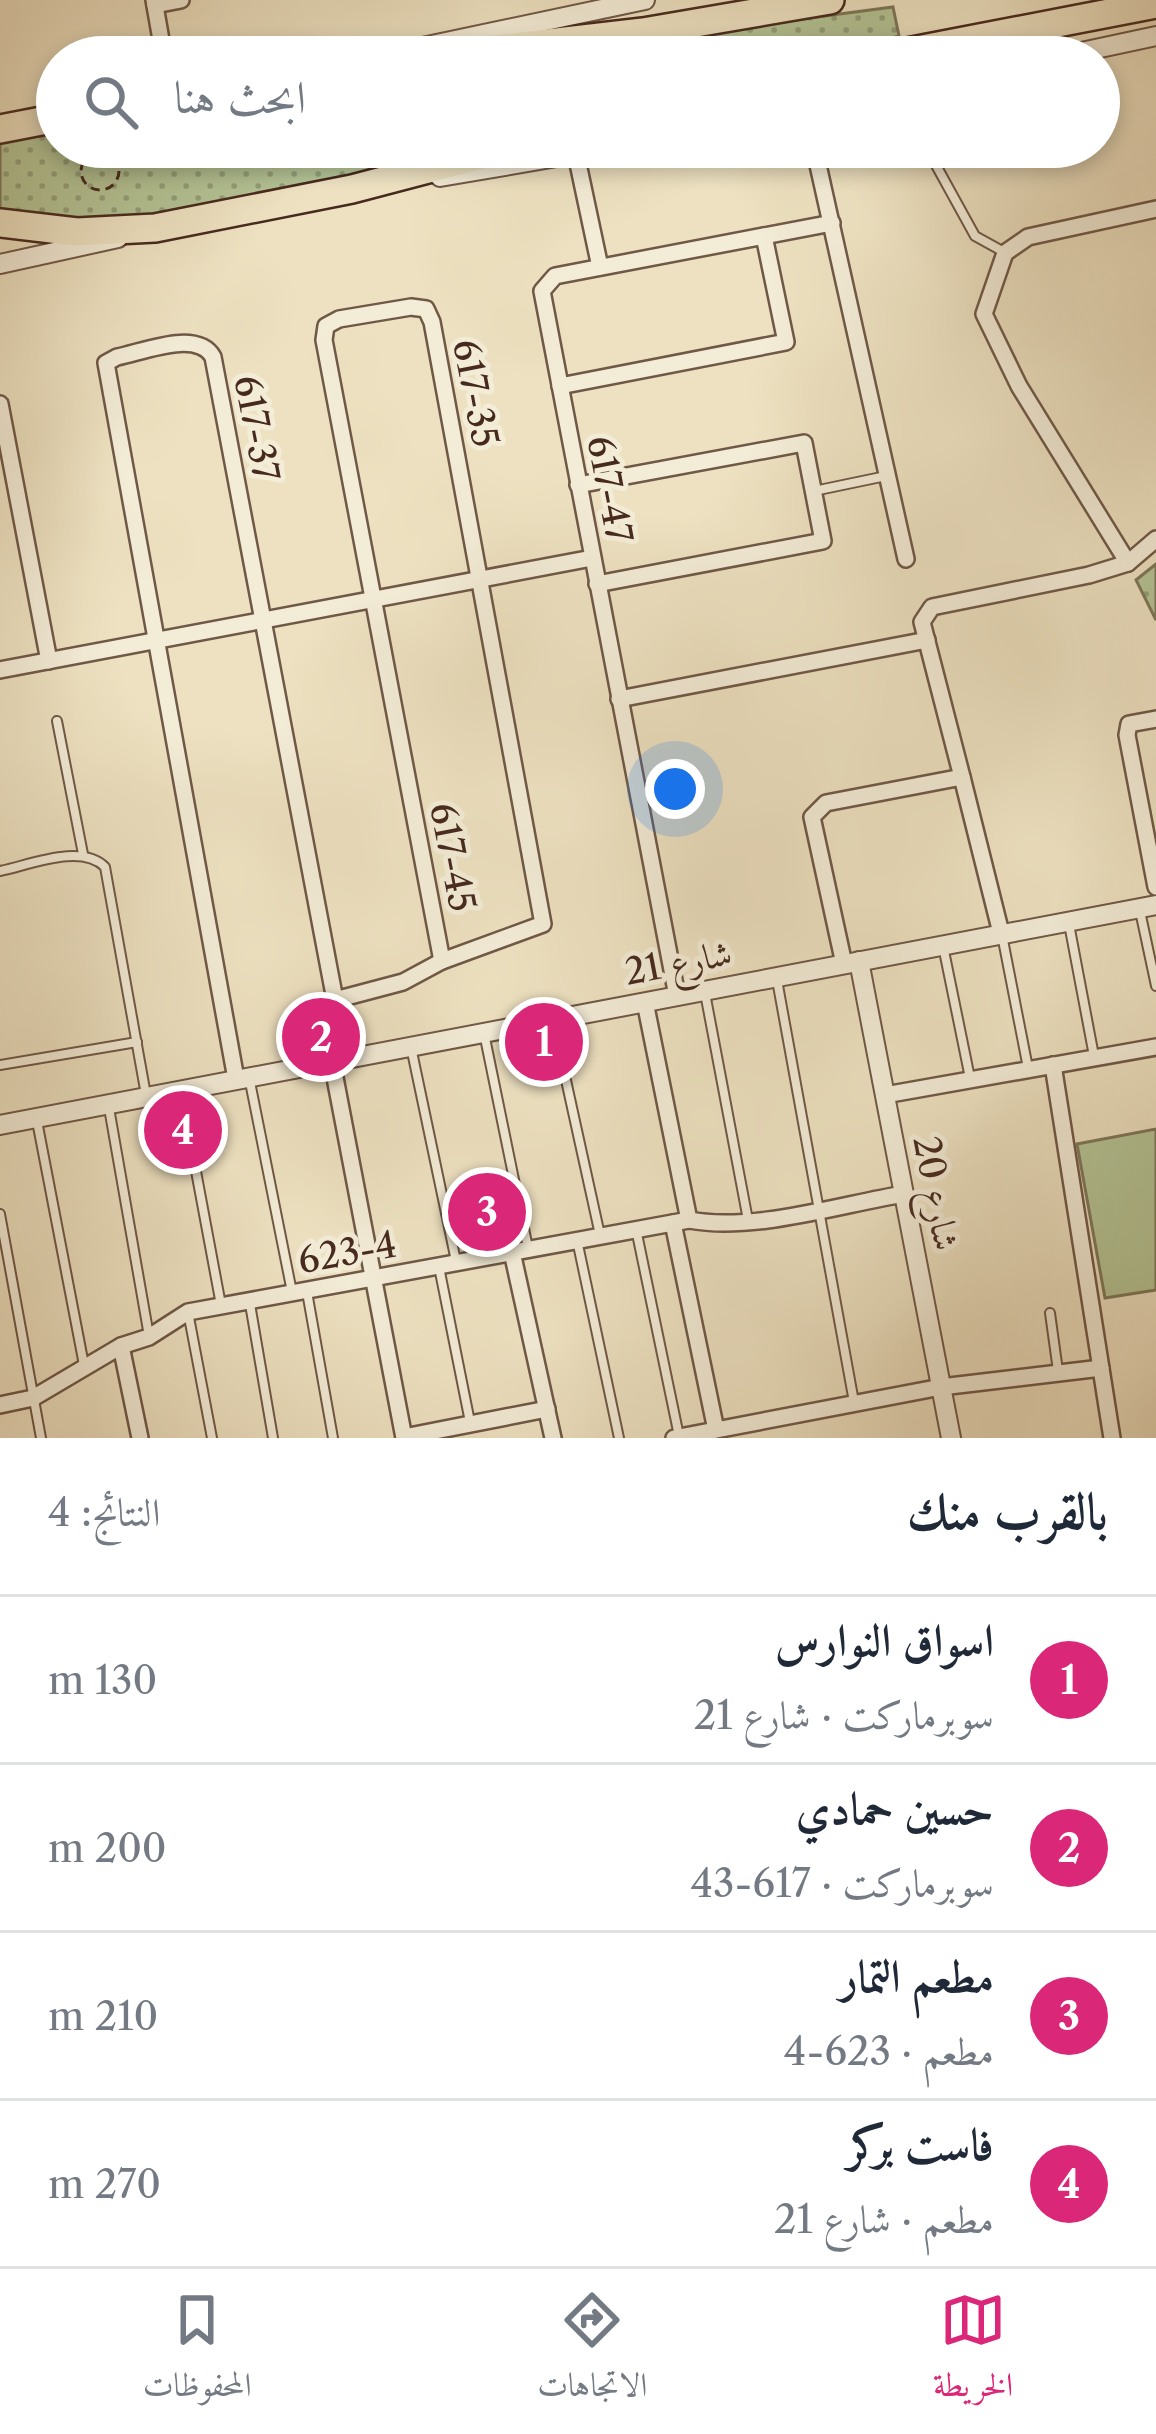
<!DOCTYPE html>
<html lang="ar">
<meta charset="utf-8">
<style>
body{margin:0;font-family:"Libre Caslon Text",Amiri,serif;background:#f2f2f3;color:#1f2937;direction:rtl}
.you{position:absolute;left:675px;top:789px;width:42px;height:42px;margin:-30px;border:9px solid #fff;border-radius:50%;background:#1a73e8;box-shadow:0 0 0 18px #1a73e833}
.badge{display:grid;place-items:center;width:78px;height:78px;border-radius:50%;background:#db2777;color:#fff;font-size:39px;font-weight:700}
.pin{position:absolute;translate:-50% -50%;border:6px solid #fff;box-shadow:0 3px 12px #0006}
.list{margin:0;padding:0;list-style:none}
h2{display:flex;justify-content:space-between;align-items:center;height:156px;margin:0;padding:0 48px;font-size:51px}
h2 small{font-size:39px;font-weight:400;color:#747a83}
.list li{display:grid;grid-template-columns:78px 1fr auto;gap:36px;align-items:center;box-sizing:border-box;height:168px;padding:0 48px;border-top:3px solid #e0e1e3}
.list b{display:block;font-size:45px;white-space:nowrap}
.list p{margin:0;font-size:39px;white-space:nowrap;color:#747a83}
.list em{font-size:39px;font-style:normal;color:#747a83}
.icon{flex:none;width:66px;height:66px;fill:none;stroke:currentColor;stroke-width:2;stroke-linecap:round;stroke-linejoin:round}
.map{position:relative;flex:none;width:1156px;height:1438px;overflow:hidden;direction:ltr}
.search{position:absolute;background:#fff;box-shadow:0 6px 18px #0003;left:36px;right:36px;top:36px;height:132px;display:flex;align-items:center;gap:30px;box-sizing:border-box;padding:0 42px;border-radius:66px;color:#747a83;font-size:45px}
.sheet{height:828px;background:#fff}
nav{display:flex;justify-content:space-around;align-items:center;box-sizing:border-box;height:168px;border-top:3px solid #e0e1e3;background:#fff;font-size:33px;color:#747a83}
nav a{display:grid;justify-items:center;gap:6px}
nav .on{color:#db2777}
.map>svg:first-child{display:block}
.grass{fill:url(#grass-dots);stroke:#7e775a;stroke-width:3}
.garden{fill:#b4c496;stroke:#7e775a;stroke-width:3}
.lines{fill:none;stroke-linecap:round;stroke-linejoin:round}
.service-casing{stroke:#705847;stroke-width:12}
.minor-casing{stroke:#705847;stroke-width:20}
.tertiary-casing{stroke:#705847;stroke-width:22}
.motorway-casing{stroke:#472a1e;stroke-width:32}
.path{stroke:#472a1e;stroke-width:3;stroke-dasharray:9 6;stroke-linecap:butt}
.service{stroke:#f3ecd7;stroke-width:8}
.minor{stroke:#f3ecd7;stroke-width:15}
.tertiary{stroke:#f3ecd7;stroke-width:18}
.motorway{stroke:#ede1c1;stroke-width:27}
.labels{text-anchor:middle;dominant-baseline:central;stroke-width:10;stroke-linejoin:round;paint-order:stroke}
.street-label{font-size:36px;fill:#472a1e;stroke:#f3ecd7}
</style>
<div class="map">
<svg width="1156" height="1438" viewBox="0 0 1156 1438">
<defs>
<pattern id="grass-dots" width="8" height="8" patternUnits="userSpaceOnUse" patternTransform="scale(3)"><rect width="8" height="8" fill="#b4c496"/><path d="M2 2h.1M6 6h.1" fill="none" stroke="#949f7a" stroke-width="1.8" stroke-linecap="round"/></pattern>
</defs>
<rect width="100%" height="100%" fill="#ede1c1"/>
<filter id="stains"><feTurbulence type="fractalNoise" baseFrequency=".00167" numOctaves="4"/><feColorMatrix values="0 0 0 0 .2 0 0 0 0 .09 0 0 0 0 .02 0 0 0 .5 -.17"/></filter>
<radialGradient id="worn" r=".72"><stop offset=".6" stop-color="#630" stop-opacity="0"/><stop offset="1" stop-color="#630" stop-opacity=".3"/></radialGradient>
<g class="grass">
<path d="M893,7l6,29 -85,21h-303z"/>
<path d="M57,130v17h412c-122,32 -251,68 -378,72 -29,0 -61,-7 -91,-10v-68z"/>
<path d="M1156,564v56l-20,-40z"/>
</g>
<path class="garden" d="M1156,1129v161l-51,8 -28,-154z"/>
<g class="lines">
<g class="service-casing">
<g id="service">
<path d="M926,147l49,89 29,16"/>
<path d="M814,491l72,-15"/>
<path d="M57,721l26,133"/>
<path d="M0,871c30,-6 81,-28 105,-4l41,228"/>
<path d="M1140,911l16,75"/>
<path d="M1069,924l25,132"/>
<path d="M1002,935l26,133"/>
<path d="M943,946l27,132"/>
<path d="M777,980l77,422"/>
<path d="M705,993l43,227"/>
<path d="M553,1021l47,214"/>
<path d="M484,1033l44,215"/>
<path d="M411,1047l45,214"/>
<path d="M0,1065l137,-23"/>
<path d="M249,1077l43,215"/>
<path d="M181,1091l40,214"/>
<path d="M109,1108l40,228"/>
<path d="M37,1121l47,244"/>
<path d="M0,1214l41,224"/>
<path d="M636,1229l43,207"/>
<path d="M577,1240l42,198"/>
<path d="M439,1267l31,155"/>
<path d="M307,1292l26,146"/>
<path d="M250,1304l23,134"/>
<path d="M188,1312l24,126"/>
<path d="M1050,1313l8,58"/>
</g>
</g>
<g class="minor-casing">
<g id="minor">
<path d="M154,0l10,57"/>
<path d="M155,5l26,-5"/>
<path d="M814,147l92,412"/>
<path d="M576,154l24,113"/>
<path d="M411,307l15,2 6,13 111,602 -101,37 -118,-621 2,-14 13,-7z"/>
<path d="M560,386l226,-44 -22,-106"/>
<path d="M0,404l49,257"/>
<path d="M578,485l226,-42 19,98 -226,43"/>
<path d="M1128,563l-109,-177 -35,-72 21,-61 23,-16 128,-28"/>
<path d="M0,670l592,-112"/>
<path d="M619,699l308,-59"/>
<path d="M1156,719l-27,5 -2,11 29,152"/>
<path d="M962,777l-40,-155 10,-15 157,-32 39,-12 28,-24"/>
<path d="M844,964l-32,-147 14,-14 136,-26 39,156"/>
<path d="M677,996l-135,-705 13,-15 277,-53"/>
<path d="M335,1000l9,59"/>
<path d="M645,1002l44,218"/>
<path d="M332,1062l72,376"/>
<path d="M1053,1065l59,373"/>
<path d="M236,1079l-130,-716 11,-6c26,-5 80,-28 96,0l122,643 68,-18 39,-21"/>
<path d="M885,1095l271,-48"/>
<path d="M673,1223l43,207"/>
<path d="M512,1252l41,186"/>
<path d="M121,1346l19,92"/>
<path d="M0,1405l33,-7 88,-52 28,-9 39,-25 501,-92c65,12 149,-15 215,-26"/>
<path d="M404,1437l143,-28"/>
<path d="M674,1438l267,-51 160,-19"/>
</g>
</g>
<g class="tertiary-casing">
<g id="tertiary">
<path d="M375,57l270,-57"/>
<path d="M1058,57l98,-21"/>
<path d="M440,177l175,-30"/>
<path d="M0,264l118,-26"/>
<path d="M859,961l92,477"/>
<path d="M0,1125l1156,-220"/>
</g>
</g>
<g class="motorway-casing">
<g id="motorway">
<path d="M425,57l218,-25 187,-32"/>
<path d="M881,57l275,-53"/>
<path d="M0,129l57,-11"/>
<path d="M0,223l77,9 78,-4 197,-39 160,-42"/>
</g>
</g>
<circle class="path" cx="100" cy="171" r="19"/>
<use href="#service" class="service"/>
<use href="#minor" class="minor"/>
<use href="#tertiary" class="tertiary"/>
<use href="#motorway" class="motorway"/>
</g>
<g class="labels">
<g class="street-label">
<text transform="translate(476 393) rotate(79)">617-35</text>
<text transform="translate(257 428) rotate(79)">617-37</text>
<text transform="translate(610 489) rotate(79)">617-47</text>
<text transform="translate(453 857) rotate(79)">617-45</text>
<text transform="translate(678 962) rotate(-11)">شارع 21</text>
<text transform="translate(937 1193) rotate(79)">شارع 20</text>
<text transform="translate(347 1252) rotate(-10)">623-4</text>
</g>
</g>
<rect width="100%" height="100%" filter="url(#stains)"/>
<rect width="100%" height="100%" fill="url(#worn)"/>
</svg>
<div class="you"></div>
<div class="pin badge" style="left:544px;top:1042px">1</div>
<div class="pin badge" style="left:321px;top:1037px">2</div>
<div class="pin badge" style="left:487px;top:1212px">3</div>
<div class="pin badge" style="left:183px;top:1130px">4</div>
<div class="search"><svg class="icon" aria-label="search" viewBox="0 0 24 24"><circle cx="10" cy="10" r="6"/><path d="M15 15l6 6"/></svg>ابحث هنا</div>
</div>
<section class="sheet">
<h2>بالقرب منك<small>النتائج: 4</small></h2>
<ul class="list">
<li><span class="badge">1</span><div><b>اسواق النوارس</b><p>سوبرماركت · شارع 21</p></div><em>130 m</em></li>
<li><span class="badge">2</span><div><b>حسين حمادي</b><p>سوبرماركت · 617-43</p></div><em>200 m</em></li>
<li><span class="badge">3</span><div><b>مطعم التمار</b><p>مطعم · 623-4</p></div><em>210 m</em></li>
<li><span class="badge">4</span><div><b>فاست بركر</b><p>مطعم · شارع 21</p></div><em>270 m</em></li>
</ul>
</section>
<nav>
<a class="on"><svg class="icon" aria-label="map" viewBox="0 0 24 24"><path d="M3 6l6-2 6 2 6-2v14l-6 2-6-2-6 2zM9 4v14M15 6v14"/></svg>الخريطة</a>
<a><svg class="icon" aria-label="directions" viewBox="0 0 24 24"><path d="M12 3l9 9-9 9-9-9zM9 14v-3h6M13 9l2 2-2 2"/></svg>الاتجاهات</a>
<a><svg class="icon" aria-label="saved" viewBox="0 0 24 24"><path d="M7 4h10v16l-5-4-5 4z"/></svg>المحفوظات</a>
</nav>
